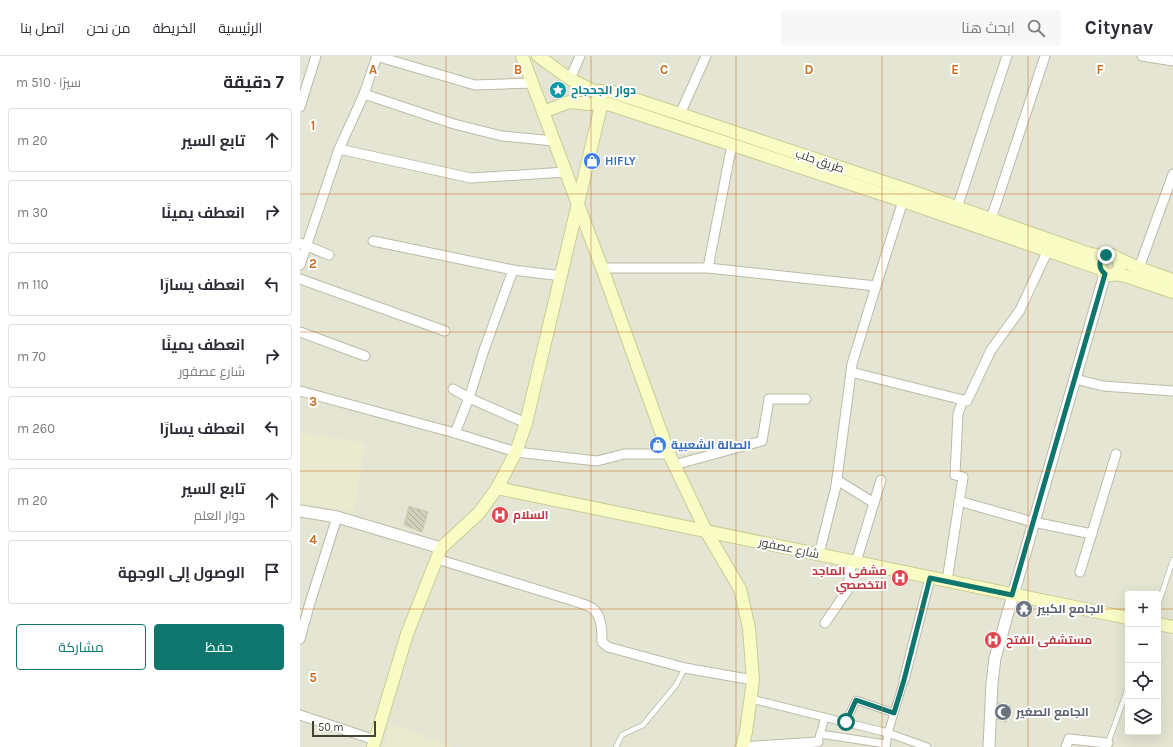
<!DOCTYPE html>
<html lang="ar">
<meta charset="utf-8">
<style>
body{margin:0;font-family:Karla,Cairo,sans-serif;background:#f7f7f7;color:#2b2b33;direction:rtl}
.controls{position:absolute;right:12px;bottom:12px;display:grid;overflow:hidden;border-radius:4px;box-shadow:0 4px 16px #0002}
.controls button{width:36px;height:36px;display:grid;place-items:center;padding:0;border:0;border-bottom:1px solid #e1e1e2;background:#fff;color:#2b2b33;font:20px sans-serif}
.scale{position:absolute;left:12px;bottom:10px;width:64px;box-sizing:border-box;padding-left:4px;border:2px solid #434235;border-top:0;font-size:11px;line-height:14px;white-space:nowrap;color:#434235;-webkit-text-stroke:3px #fff;paint-order:stroke}
.stop{position:absolute;width:12px;height:12px;margin:-9px;border:3px solid #0f766e;border-radius:50%;background:#fff}
.stop.end{background:#0f766e;border-color:#fff;box-shadow:0 1px 4px #0008}
.list{margin:0;padding:0;list-style:none}
h2{display:flex;justify-content:space-between;align-items:center;height:52px;margin:0;padding:0 16px;font-size:17px}
h2 small{font-size:13px;font-weight:400;color:#7c7c81}
.list li{display:grid;grid-template-columns:26px 1fr auto;gap:12px;align-items:center;box-sizing:border-box;height:64px;margin:0 8px 8px;padding:0 8px;border:1px solid #e1e1e2;border-radius:4px}
.list b{display:block;font-size:15px;white-space:nowrap}
.list p{margin:0;font-size:13px;white-space:nowrap;color:#7c7c81}
.list em{font-size:13px;font-style:normal;color:#7c7c81}
.actions{display:flex;gap:8px;padding:12px 16px}
.actions a{flex:1;padding:9px 0;border:1px solid #0f766e;border-radius:4px;text-align:center;font-size:14px;color:#0f766e}
.actions .main{background:#0f766e;color:#fff}
.icon{flex:none;width:22px;height:22px;fill:none;stroke:currentColor;stroke-width:2;stroke-linecap:round;stroke-linejoin:round}
.map{position:relative;flex:none;width:873px;height:691px;overflow:hidden;direction:ltr}
header{display:flex;align-items:center;gap:24px;box-sizing:border-box;height:56px;padding:0 20px;background:#fff;border-bottom:1px solid #e1e1e2}
header strong{font-size:19px}
nav{display:flex;gap:22px;margin-inline-start:auto;font-size:14px}
.search{width:280px;height:36px;background:#f7f7f7;display:flex;align-items:center;gap:10px;box-sizing:border-box;padding:0 14px;border-radius:4px;color:#7c7c81;font-size:15px}
main{display:flex}
aside{flex:1;background:#fff}
.map>svg:first-child{display:block}
.residential{fill:#e5e5d3;fill-rule:evenodd}
.education{fill:#eaeacf}
.building{fill:url(#building-back-hatch);stroke:#cdcaae}
.lines{fill:none;stroke-linecap:round;stroke-linejoin:round}
.service-casing{stroke:#bcbba8;stroke-width:6}
.pedestrian-casing{stroke:#bcbba8;stroke-width:9}
.minor-casing{stroke:#bcbba8;stroke-width:11}
.tertiary-casing{stroke:#bcbba8;stroke-width:13}
.secondary-casing{stroke:#cbcc94;stroke-width:14}
.service{stroke:#fff;stroke-width:4.5}
.pedestrian{stroke:#fff;stroke-width:7}
.minor{stroke:#fff;stroke-width:9}
.tertiary{stroke:#fff;stroke-width:11}
.secondary{stroke:#f9fcc5;stroke-width:12}
.route{stroke:#0f766e;stroke-width:5}
.grid{fill:none;stroke:#cd6f23;stroke-width:1;stroke-opacity:0.55}
.labels{text-anchor:middle;dominant-baseline:central;stroke-width:4;stroke-linejoin:round;paint-order:stroke}
.culture-label{font-size:12px;font-weight:bold;fill:#0d838f;stroke:#fff;text-anchor:start}
.shop-label{font-size:12px;font-weight:bold;fill:#366cbe;stroke:#fff;text-anchor:start}
.street-label{font-size:12px;fill:#434235;stroke:#fff}
.health-label{font-size:12px;font-weight:bold;fill:#be3a42;stroke:#fff;text-anchor:start}
.worship-label{font-size:12px;font-weight:bold;fill:#5b616d;stroke:#fff;text-anchor:start}
.grid-label{font-size:13px;text-anchor:middle;font-weight:bold;fill:#cd6f23;stroke:#fff;stroke-width:4;stroke-linejoin:round;paint-order:stroke}
</style>
<header>
<strong>Citynav</strong>
<div class="search"><svg class="icon" aria-label="search" viewBox="0 0 24 24"><circle cx="10" cy="10" r="6"/><path d="M15 15l6 6"/></svg>ابحث هنا</div>
<nav><a>الرئيسية</a><a>الخريطة</a><a>من نحن</a><a>اتصل بنا</a></nav>
</header>
<main>
<div class="map">
<svg width="873" height="691" viewBox="0 0 873 691">
<defs>
<pattern id="building-back-hatch" width="6" height="6" patternUnits="userSpaceOnUse"><rect width="6" height="6" fill="#d2d0bb"/><path d="M-1 5l2 2M0 0l6 6M5-1l2 2" fill="none" stroke="#acaa99"/></pattern>
</defs>
<rect width="100%" height="100%" fill="#f1f1e5"/>
<path class="residential" d="M0,0h873v691h-873zM828,538h30v138h-30z"/>
<g class="education">
<path d="M0,376l65,11 -11,69 -54,-10z"/>
<path d="M90,667l62,24h-68z"/>
</g>
<g class="building">
<path d="M109,450l19,6 -6,20 -18,-7z"/>
<path d="M697,647l14,3 -2,11h-2l-1,5 -10,-3z"/>
</g>
<g class="lines">
<g class="service-casing">
<g id="service">
<path d="M858,549l15,-45"/>
<path d="M808,687l20,-55"/>
<path d="M316,691l6,-12 21,-10 33,-40 9,-17"/>
</g>
</g>
<g class="pedestrian-casing">
<g id="pedestrian">
<path d="M451,643l137,34 39,14"/>
<path d="M546,666l10,-22 38,13"/>
<path d="M520,678l66,10"/>
<path d="M519,682l6,-21"/>
<path d="M586,691l2,-14 16,-53"/>
</g>
</g>
<g class="minor-casing">
<g id="minor">
<path d="M76,0l99,29 57,-2"/>
<path d="M842,0l31,5"/>
<path d="M270,23l10,-23"/>
<path d="M64,38l90,30 48,12 52,5"/>
<path d="M0,51l16,-51"/>
<path d="M380,58l26,-58"/>
<path d="M39,93l132,29 95,-6"/>
<path d="M657,152l50,-152"/>
<path d="M691,163l54,-163"/>
<path d="M73,185l140,29 49,6"/>
<path d="M0,187l29,12"/>
<path d="M0,209l39,-116 25,-55 13,-38"/>
<path d="M302,212h106l168,18 27,-85"/>
<path d="M408,212l24,-124"/>
<path d="M839,212l34,-94"/>
<path d="M0,223l145,52"/>
<path d="M576,230l-24,78 -1,8 116,29 24,-51 29,-40 28,-60"/>
<path d="M0,276l65,24"/>
<path d="M775,323l28,7 70,5"/>
<path d="M153,333l16,9 57,25"/>
<path d="M0,335l155,42 61,19 81,9 27,-7h45"/>
<path d="M155,377l14,-35 15,-48 29,-80"/>
<path d="M374,409l88,-24 7,-42h37"/>
<path d="M537,424l37,23"/>
<path d="M659,445l74,21 59,12"/>
<path d="M519,498l17,-68 15,-114"/>
<path d="M137,503l137,42c5,2 14,4 18,7 10,7 10,24 10,34l6,5 77,21 68,12"/>
<path d="M556,506l25,-82"/>
<path d="M780,516l36,-118"/>
<path d="M647,525l16,-104 -8,-2 3,-61 5,-14"/>
<path d="M525,567l22,-32 5,-30"/>
<path d="M0,583l9,-33 28,-89"/>
<path d="M604,624l26,-102"/>
<path d="M0,659l75,25"/>
<path d="M440,691l78,-5"/>
<path d="M766,691l3,-8 39,4"/>
</g>
</g>
<g class="tertiary-casing">
<g id="tertiary">
<path d="M0,455l37,6 104,31"/>
<path d="M689,691l3,-64 3,-25 110,-384"/>
</g>
</g>
<g class="secondary-casing">
<g id="secondary">
<path d="M222,0l80,212 67,186 37,77 34,58 9,39 4,52 -7,52 -4,15"/>
<path d="M238,0l32,23 24,12h15l71,23 225,75 185,65 7,1h10"/>
<path d="M243,56l26,-10 20,2 13,-2 301,99 198,68"/>
<circle cx="810" cy="209" r="10"/>
<path d="M819,203l20,9 34,12"/>
<path d="M814,218l12,2 47,16"/>
<path d="M197,432l631,130"/>
<path d="M858,568l15,3"/>
<path d="M73,691l34,-113 34,-86 38,-35 18,-25 19,-36 10,-29 76,-321"/>
</g>
</g>
<use href="#service" class="service"/>
<use href="#pedestrian" class="pedestrian"/>
<use href="#minor" class="minor"/>
<use href="#tertiary" class="tertiary"/>
<use href="#secondary" class="secondary"/>
</g>
<g class="lines">
<path class="route" d="M546,666l10,-22 38,13 10,-33 26,-102 82,17 93,-321c-7,-6 -7,-14 1,-19"/>
</g>
<path class="grid" d="M146,0v691M291,0v691M436,0v691M582,0v691M728,0v691M0,138h873M0,276h873M0,415h873M0,553h828M858,553h15"/>
<defs>
<g id="sight-disc" transform="scale(0.9)"><circle r="9.5" fill="#0f9aa8" stroke="#fff"/><path d="M0-6L1.8-2.2L6-1.7L2.9 1.2L3.7 5.4L0 3.3L-3.7 5.4L-2.9 1.2L-6-1.7L-1.8-2.2Z" fill="#fff"/></g>
<g id="shop-disc" transform="scale(0.9)"><circle r="9.5" fill="#3f7fe0" stroke="#fff"/><path d="M-5-2.5h2.3a2.7 3.5 0 0 1 5.4 0H5L5.5 6h-11ZM-1.5-2.5h3a1.5 2.3 0 0 0-3 0Z" fill="#fff"/></g>
<g id="hospital-disc" transform="scale(0.9)"><circle r="9.5" fill="#e0444e" stroke="#fff"/><path d="M-5-5h3v3.5h4V-5h3V5h-3V1.5h-4V5h-3Z" fill="#fff"/></g>
<g id="temple-disc" transform="scale(0.9)"><circle r="9.5" fill="#6b7280" stroke="#fff"/><path d="M0-6L5-2H3V0L6.5 2.5H4V6H1.5V3h-3V6H-4V2.5H-6.5L-3 0V-2H-5Z" fill="#fff"/></g>
<g id="mosque-disc" transform="scale(0.9)"><circle r="9.5" fill="#6b7280" stroke="#fff"/><path d="M3.5-4.9A6 6 0 1 0 3.5 4.9A5 5 0 1 1 3.5-4.9Z" fill="#fff"/></g>
</defs>
<g fill-rule="evenodd">
<use href="#sight-disc" x="258" y="34"/>
<use href="#shop-disc" x="292" y="105"/>
<use href="#shop-disc" x="358" y="389"/>
<use href="#hospital-disc" x="200" y="459"/>
<use href="#hospital-disc" x="600" y="522"/>
<use href="#temple-disc" x="724" y="553"/>
<use href="#hospital-disc" x="693" y="584"/>
<use href="#mosque-disc" x="703" y="656"/>
</g>
<g class="labels">
<g class="culture-label">
<text x="271" y="34">دوار الجحجاح</text>
</g>
<g class="shop-label">
<text x="305" y="105">HIFLY</text>
<text x="371" y="389">الصالة الشعبية</text>
</g>
<g class="street-label">
<text transform="translate(520 105) rotate(19)">طريق حلب</text>
<text transform="translate(489 492) rotate(12)">شارع عصفور</text>
</g>
<g class="health-label">
<text x="213" y="459">السلام</text>
<text x="587" y="515" text-anchor="end">مشفى الماجد<tspan x="587" dy="14">التخصصي</tspan></text>
<text x="706" y="584">مستشفى الفتح</text>
</g>
<g class="worship-label">
<text x="737" y="553">الجامع الكبير</text>
<text x="716" y="656">الجامع الصغير</text>
</g>
</g>
<g class="grid-label">
<text x="73" y="18">A</text>
<text x="218" y="18">B</text>
<text x="364" y="18">C</text>
<text x="509" y="18">D</text>
<text x="655" y="18">E</text>
<text x="800" y="18">F</text>
<text x="13" y="74">1</text>
<text x="13" y="212">2</text>
<text x="13" y="350">3</text>
<text x="13" y="488">4</text>
<text x="13" y="626">5</text>
</g>
</svg>
<div class="controls">
<button>+</button>
<button>−</button>
<button><svg class="icon" aria-label="locate" viewBox="0 0 24 24"><circle cx="12" cy="12" r="6"/><path d="M12 2v4M12 18v4M2 12h4M18 12h4"/></svg></button>
<button><svg class="icon" aria-label="layers" viewBox="0 0 24 24"><path d="M12 4l9 5-9 5-9-5zM3 14l9 5 9-5"/></svg></button>
</div>
<div class="scale">50 m</div>
<div class="stop" style="left:546px;top:666px"></div>
<div class="stop end" style="left:806px;top:199px"></div>
</div>
<aside>
<h2>7 دقيقة<small>سيرًا · 510 m</small></h2>
<ul class="list">
<li><svg class="icon" aria-label="ahead" viewBox="0 0 24 24"><path d="M12 20V5M6 11l6-6 6 6"/></svg><div><b>تابع السير</b></div><em>20 m</em></li>
<li><svg class="icon" aria-label="right" viewBox="0 0 24 24"><path d="M7 20v-9h11M14 6l5 5-5 5"/></svg><div><b>انعطف يمينًا</b></div><em>30 m</em></li>
<li><svg class="icon" aria-label="left" viewBox="0 0 24 24"><path d="M17 20v-9H6M10 6l-5 5 5 5"/></svg><div><b>انعطف يسارًا</b></div><em>110 m</em></li>
<li><svg class="icon" aria-label="right" viewBox="0 0 24 24"><path d="M7 20v-9h11M14 6l5 5-5 5"/></svg><div><b>انعطف يمينًا</b><p>شارع عصفور</p></div><em>70 m</em></li>
<li><svg class="icon" aria-label="left" viewBox="0 0 24 24"><path d="M17 20v-9H6M10 6l-5 5 5 5"/></svg><div><b>انعطف يسارًا</b></div><em>260 m</em></li>
<li><svg class="icon" aria-label="ahead" viewBox="0 0 24 24"><path d="M12 20V5M6 11l6-6 6 6"/></svg><div><b>تابع السير</b><p>دوار العلم</p></div><em>20 m</em></li>
<li><svg class="icon" aria-label="arrive" viewBox="0 0 24 24"><path d="M6 21V4h12l-3 4 3 4H6"/></svg><div><b>الوصول إلى الوجهة</b></div></li>
</ul>
<div class="actions"><a class="main">حفظ</a><a>مشاركة</a></div>
</aside>
</main>
